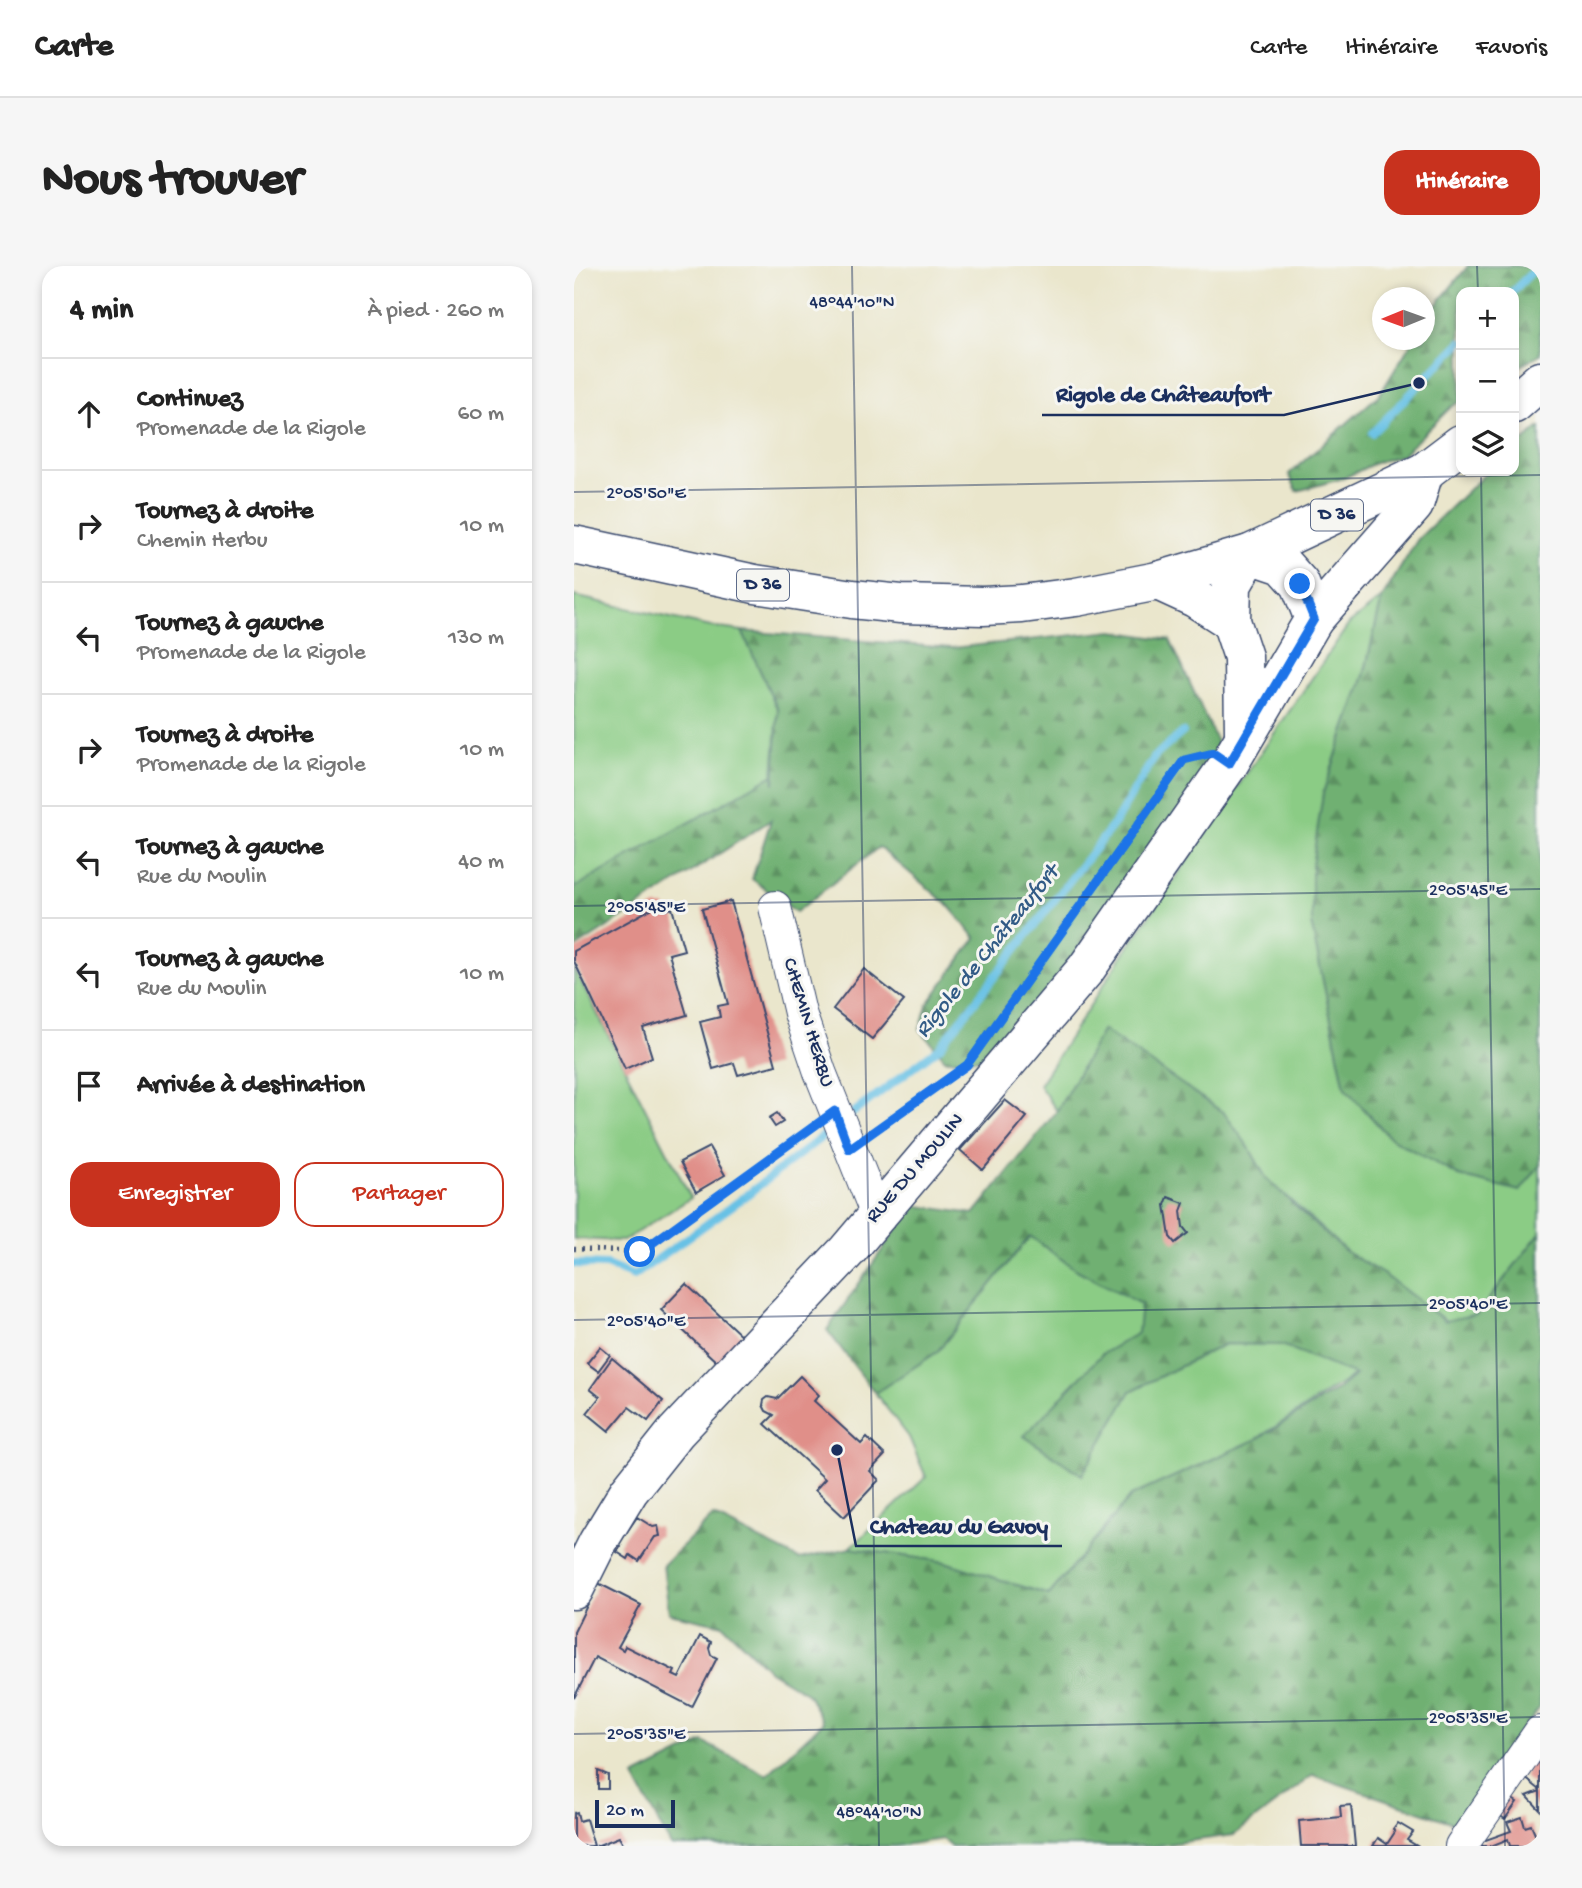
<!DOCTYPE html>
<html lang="fr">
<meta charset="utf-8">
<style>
body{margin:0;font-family:"Gochi Hand",sans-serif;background:#f6f6f6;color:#222}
.controls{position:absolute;right:21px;top:21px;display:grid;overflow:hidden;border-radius:14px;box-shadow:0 4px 10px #0003}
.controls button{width:63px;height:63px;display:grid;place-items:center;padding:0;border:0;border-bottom:2px solid #e0e0e0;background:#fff;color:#222;font:35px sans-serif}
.compass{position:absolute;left:798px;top:21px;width:63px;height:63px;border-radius:50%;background:#fff;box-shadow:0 4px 10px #0003;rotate:269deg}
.scale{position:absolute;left:21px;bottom:18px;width:80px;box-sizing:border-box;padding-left:7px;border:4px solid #1b2f5e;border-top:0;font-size:19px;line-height:24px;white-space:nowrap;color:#1b2f5e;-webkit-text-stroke:5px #f6f6f2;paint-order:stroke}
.stop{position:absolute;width:21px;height:21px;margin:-16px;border:5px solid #1a73e8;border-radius:50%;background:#fff}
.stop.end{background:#1a73e8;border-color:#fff;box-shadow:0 2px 7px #0008}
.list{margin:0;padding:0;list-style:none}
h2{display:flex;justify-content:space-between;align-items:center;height:91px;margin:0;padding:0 28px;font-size:30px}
h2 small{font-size:23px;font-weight:400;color:#767676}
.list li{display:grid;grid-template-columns:46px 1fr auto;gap:21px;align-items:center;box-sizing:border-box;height:112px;padding:0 28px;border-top:2px solid #e0e0e0}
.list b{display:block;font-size:26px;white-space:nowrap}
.list p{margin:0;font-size:23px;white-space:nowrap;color:#767676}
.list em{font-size:23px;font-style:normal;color:#767676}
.actions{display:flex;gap:14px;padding:21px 28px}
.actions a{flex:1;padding:16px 0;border:2px solid #c8321e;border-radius:21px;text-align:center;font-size:24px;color:#c8321e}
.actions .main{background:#c8321e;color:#fff}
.icon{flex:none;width:38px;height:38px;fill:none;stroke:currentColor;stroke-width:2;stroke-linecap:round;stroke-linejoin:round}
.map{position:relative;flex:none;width:966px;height:1580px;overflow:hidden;border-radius:21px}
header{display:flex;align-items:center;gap:42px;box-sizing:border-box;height:98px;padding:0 35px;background:#fff;border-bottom:2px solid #e0e0e0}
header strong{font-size:33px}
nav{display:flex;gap:38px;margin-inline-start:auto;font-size:24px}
.intro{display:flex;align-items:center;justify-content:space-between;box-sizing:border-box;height:168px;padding:0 42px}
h1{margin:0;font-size:49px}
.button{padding:18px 32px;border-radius:21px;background:#c8321e;color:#fff;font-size:24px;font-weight:700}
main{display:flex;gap:42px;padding:0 42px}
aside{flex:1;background:#fff;border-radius:21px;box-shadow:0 4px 10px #0003}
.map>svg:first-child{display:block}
.green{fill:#8bcc85;stroke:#537e72;stroke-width:2}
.forest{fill:url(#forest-firs);stroke:#467068;stroke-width:2}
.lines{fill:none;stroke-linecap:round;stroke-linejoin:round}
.stream{stroke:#67c1e5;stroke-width:8}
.building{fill:#e08f89}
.minor-casing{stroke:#3a4a6e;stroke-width:34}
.tertiary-casing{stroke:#3a4a6e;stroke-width:41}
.primary-casing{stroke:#3a4a6e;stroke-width:41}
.path{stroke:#3a4a6e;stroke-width:4.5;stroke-dasharray:2 5;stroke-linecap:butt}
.minor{stroke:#fff;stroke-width:32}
.tertiary{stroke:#fff;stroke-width:38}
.primary{stroke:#fff;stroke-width:38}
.route{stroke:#1a73e8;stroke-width:9}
.ticks{fill:none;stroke:#1b2f5e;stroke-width:2;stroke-opacity:0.45}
.labels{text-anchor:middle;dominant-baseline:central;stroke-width:6;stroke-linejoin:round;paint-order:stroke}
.shield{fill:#f6f6f2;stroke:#5d6b8a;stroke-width:2}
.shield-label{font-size:19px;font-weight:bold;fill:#1b2f5e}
.street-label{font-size:21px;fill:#1b2f5e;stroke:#f6f6f2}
.water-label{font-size:23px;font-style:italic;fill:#325b86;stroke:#f6f6f2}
.ticks-label{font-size:18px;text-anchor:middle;fill:#1b2f5e;stroke:#f6f6f2;stroke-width:6;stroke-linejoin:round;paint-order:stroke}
.leader{fill:none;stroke:#1b2f5e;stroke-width:2.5}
.callout-dot{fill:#1b2f5e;stroke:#f6f6f2;stroke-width:2.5}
.callout-label{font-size:23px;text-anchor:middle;font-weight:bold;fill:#1b2f5e;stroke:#f6f6f2;stroke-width:6;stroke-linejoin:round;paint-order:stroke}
</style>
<header>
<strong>Carte</strong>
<nav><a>Carte</a><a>Itinéraire</a><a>Favoris</a></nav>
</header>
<div class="intro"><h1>Nous trouver</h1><a class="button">Itinéraire</a></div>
<main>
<aside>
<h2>4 min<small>À pied · 260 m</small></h2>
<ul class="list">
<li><svg class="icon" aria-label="ahead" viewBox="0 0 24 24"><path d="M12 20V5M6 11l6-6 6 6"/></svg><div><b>Continuez</b><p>Promenade de la Rigole</p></div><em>60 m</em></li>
<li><svg class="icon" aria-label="right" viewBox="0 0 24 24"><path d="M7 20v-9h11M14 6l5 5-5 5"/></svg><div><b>Tournez à droite</b><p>Chemin Herbu</p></div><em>10 m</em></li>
<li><svg class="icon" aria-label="left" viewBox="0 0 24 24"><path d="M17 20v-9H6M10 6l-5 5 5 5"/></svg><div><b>Tournez à gauche</b><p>Promenade de la Rigole</p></div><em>130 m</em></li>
<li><svg class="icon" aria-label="right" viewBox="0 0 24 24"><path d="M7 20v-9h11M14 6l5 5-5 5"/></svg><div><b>Tournez à droite</b><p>Promenade de la Rigole</p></div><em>10 m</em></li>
<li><svg class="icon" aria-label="left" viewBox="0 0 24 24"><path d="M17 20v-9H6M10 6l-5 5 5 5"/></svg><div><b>Tournez à gauche</b><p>Rue du Moulin</p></div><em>40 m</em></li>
<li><svg class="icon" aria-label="left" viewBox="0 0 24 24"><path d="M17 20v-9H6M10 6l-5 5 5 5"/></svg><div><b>Tournez à gauche</b><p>Rue du Moulin</p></div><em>10 m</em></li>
<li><svg class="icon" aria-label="arrive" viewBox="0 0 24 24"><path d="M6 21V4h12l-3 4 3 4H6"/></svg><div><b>Arrivée à destination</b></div></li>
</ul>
<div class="actions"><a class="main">Enregistrer</a><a>Partager</a></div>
</aside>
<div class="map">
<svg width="966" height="1580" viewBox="0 0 966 1580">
<defs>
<pattern id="forest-firs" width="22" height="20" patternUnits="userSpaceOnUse" patternTransform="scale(1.75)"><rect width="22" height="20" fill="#70b072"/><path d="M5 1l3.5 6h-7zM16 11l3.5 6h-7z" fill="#5b9061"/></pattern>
</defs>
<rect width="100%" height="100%" fill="#f6f6f2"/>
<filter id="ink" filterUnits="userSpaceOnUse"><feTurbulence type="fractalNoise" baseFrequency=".0143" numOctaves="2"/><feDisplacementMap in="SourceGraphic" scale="14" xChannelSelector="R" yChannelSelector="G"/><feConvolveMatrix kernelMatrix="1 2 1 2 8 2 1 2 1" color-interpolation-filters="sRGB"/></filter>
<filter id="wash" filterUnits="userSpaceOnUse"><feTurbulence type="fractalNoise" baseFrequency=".00686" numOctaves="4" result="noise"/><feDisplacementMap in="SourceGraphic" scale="28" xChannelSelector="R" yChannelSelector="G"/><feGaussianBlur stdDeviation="1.57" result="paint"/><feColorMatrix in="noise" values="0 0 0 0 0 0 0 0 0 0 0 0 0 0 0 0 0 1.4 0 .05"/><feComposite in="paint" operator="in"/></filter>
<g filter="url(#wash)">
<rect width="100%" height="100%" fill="#eae6cc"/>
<g class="green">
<path d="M0,330l137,31 31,4 36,79 -5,65 -199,113z"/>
<path d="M808,332l-18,77 -41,118 -11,134 33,161 45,50 130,53 20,-26v68l-63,81 -31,7 -60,-45 -38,-23 -82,-75 -18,-32 -145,-116 -46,81 -18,-26 85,-132 225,-329z"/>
<path d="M0,702l117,230 -68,43 -49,-2z"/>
<path d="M456,970l45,33 66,35 -2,29 -37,21 -20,121 49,-84 94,-47 57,1 74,29 -101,66 -124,56 -82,99 -104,-33 -95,-14 76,-71 -17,-40 -34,-44 62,-41z"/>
</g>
<g class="forest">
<path d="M894,0h72v88l-26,16v-78h-53v109l-10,6 -49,48 -27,8 -31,15 -47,13 -8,-17 91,-80 33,-54h11l1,-20 2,-4z"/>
<path d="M966,161v738l-20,26 -61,-15 -69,-38 -45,-50 -33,-161v-62l11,-72 41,-117 18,-78 36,-59 70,-68h26v-23z"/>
<path d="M168,365l209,17 162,-17 57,9 47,102 -13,39 -207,277 -51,2 -26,-31 7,-24 49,-67 -29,-34 -68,-57 -83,65 -44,-33 19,-59 -197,129v-61l199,-113 1,9 4,-74z"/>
<path d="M529,764l121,83 24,33 18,32 44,42 38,33 38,23 59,45 32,-7 63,-81v474l-83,117 -144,-49 -79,60 -81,11h-202l-8,-7 -48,7h-224l-37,-69 69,-35 64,33 56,-53 -15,-28 -38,-23 -47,-46 -54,-12 -6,-48 50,-49 86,43 51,-11 95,14 104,33 82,-99 124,-56 82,-50 18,-15 -73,-30 -57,-1 -94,47 -49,84 -58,-39 78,-82 36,-21 3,-29 -66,-35 -45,-33 -93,116 -62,41 -48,-63 86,-125 61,9 83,-103z"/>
</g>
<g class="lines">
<g class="stream">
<path d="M938,26l26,-26"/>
<path d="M798,167l89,-91"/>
<path d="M271,853l94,-71 175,-224 41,-68 28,-24"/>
<path d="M0,998l32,1 28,11 105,-75 96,-74"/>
</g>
</g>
<g id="blocks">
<g class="building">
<path d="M157,635l45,164 -38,10 -4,-12 -21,6 -13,-47 20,-5 -2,-11 10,-2 -26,-95z"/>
<path d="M82,640h9l1,4 6,-2 12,42 -15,4 18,61 -44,13 9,29 -27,12 -51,-108v-10z"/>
<path d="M290,703l40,32 -32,38 -39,-30z"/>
<path d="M431,834l22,17 -44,53 -23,-20z"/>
<path d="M203,847l6,9 -8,5 -6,-9z"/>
<path d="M135,881l16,28 -29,17 -16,-30z"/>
<path d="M594,931l16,6 -3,8 2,16 5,6 -13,10 -5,-6 -5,-32z"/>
<path d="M112,1018l58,54 -25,26 -58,-54z"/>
<path d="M26,1081l10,8 -12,16 -11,-8z"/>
<path d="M38,1092l51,43 -15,20 -19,-14 -20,24 -22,-18 13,-16 -10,-8z"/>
<path d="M226,1110l19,19 -5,6 47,43 6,-6 18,17 -15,16 9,9 -35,37 -29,-27 10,-11 -60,-55 9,-9 -8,-4 -3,-6 1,-5 4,-3 9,2z"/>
<path d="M63,1251l16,10 5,-1 2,10 -5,1 -16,24 -9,-6 -2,4 -11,-7 4,-6 -3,-1z"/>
<path d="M24,1317l43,22 -23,42 5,3 2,-4 50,25 -2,4 6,3 21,-42 11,6 -2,6 2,7 6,3 -25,49 -97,-50 -21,41v-66z"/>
<path d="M966,1476v48l-16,-13z"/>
<path d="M24,1505l10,4v14h-10z"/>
<path d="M966,1525v19l-13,-14z"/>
<path d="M932,1529l11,7 -12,17 -11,-7z"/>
<path d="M777,1539l4,41h-54l-2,-25 42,-4 -1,-11z"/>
<path d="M3,1546l2,9 7,-2 8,27h-20v-33z"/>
<path d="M948,1551l3,10 6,-2 7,16 -5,1 2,4h-25l-2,-7 -17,7h-9l-2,-4 31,-11 -4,-9z"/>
<path d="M824,1557l15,9 -6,8 10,6h-44l5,-8 9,6 8,-12 -2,-2z"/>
<path d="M45,1571l5,9h-28z"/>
</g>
</g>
</g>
<g filter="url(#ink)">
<use href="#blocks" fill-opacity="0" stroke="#3a4a6e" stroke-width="2"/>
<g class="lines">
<g class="minor-casing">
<g id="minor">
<path d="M201,641l25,106 20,59 57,143"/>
<path d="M887,1580l79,-114"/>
</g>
</g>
<g class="tertiary-casing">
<g id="tertiary">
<path d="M584,315l37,17 36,23"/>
<path d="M670,468l-1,-77 -12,-36 1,-36 18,-31 33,11 17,19 14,35"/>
<path d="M0,1324l24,-48 31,-51 47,-59 171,-181 239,-282 143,-205 85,-145 100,-114 10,-33"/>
</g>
</g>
<g class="primary-casing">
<g id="primary">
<path d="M940,138l26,-23"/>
<path d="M0,279l181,39 97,15 49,5 82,2 39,-2 54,-7 82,-16 92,-27 174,-82 37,-28"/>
</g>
</g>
<g class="path">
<path d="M436,739l174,-245 8,-2"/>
<path d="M299,866l75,-54"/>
<path d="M0,983l66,3 172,-124"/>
</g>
<use href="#minor" class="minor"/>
<use href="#tertiary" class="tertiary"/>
<use href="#primary" class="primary"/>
</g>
</g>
<g class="lines" filter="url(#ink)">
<path class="route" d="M66,986l195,-141 14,38 118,-84 217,-305 29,-7 16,11 85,-145 -14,-35"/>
</g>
<path class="ticks" d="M278,0l27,1580M903,0l1,26M907,205l24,1375M0,226l966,-17M0,640l966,-17M0,1054l966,-17M0,1468l966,-17"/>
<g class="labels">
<g class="shield">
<rect x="737" y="233.5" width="52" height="31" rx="5"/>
<rect x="163" y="303.5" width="52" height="31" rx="5"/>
</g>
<g class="shield-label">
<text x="763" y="249">D 36</text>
<text x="189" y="319">D 36</text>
</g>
<g class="street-label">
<text transform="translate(233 757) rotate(73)">CHEMIN HERBU</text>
<text transform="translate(342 903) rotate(-49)">RUE DU MOULIN</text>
</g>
<g class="water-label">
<text transform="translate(414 686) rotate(-51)">Rigole de Châteaufort</text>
</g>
</g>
<g class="ticks-label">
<text x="278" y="41">48°44'10"N</text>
<text x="72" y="232">2°05'50"E</text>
<text x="894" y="629">2°05'45"E</text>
<text x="72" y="646">2°05'45"E</text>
<text x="894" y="1043">2°05'40"E</text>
<text x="72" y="1060">2°05'40"E</text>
<text x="894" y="1457">2°05'35"E</text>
<text x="72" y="1473">2°05'35"E</text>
<text x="305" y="1551">48°44'10"N</text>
</g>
<path class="leader" d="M845 117L710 149H468M263 1184L282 1280H488"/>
<g class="callout-dot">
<circle cx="845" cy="117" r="7"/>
<circle cx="263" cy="1184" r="7"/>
</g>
<g class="callout-label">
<text x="589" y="135">Rigole de Châteaufort</text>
<text x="385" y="1267">Chateau du Gavoy</text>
</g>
</svg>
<div class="controls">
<button>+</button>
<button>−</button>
<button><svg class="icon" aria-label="layers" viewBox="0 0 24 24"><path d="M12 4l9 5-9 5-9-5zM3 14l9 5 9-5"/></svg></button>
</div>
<svg class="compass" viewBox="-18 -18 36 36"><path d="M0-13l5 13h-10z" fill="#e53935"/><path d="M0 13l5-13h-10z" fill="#767676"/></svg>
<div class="scale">20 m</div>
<div class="stop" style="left:66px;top:986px"></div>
<div class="stop end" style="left:726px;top:318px"></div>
</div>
</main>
